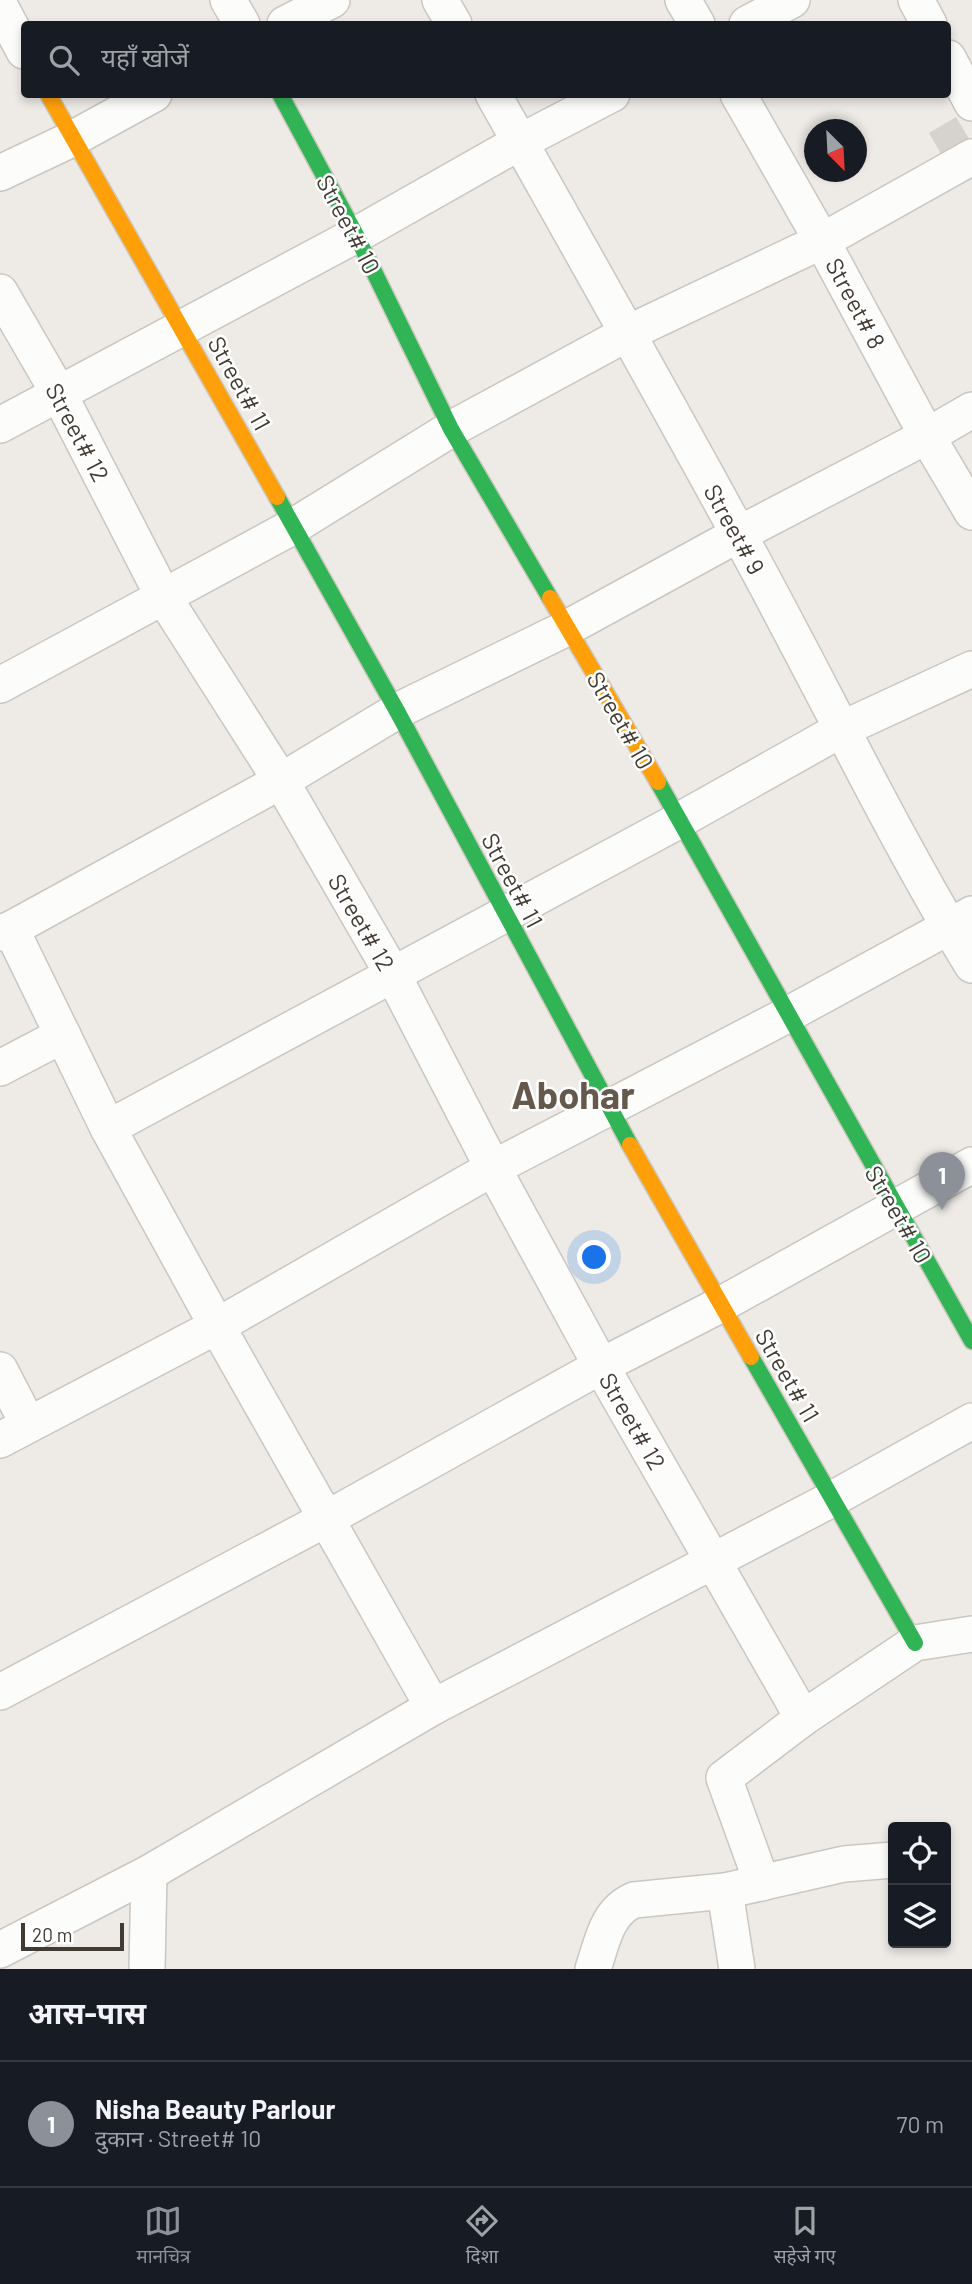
<!DOCTYPE html>
<html lang="hi">
<meta charset="utf-8">
<style>
body{margin:0;font-family:Barlow,"Noto Sans Devanagari",sans-serif;background:#242831;color:#f1f3f6}
.controls{position:absolute;right:21px;bottom:21px;display:grid;overflow:hidden;border-radius:7px;box-shadow:0 4px 10px #0003}
.controls button{width:63px;height:63px;display:grid;place-items:center;padding:0;border:0;border-bottom:2px solid #363941;background:#171b24;color:#f1f3f6;font:35px sans-serif}
.compass{position:absolute;left:804px;top:119px;width:63px;height:63px;border-radius:50%;background:#171b24;box-shadow:0 4px 10px #0003;rotate:156deg}
.scale{position:absolute;left:21px;bottom:18px;width:103px;box-sizing:border-box;padding-left:7px;border:4px solid #423b33;border-top:0;font-size:19px;line-height:24px;white-space:nowrap;color:#423b33;-webkit-text-stroke:5px #fff;paint-order:stroke}
.you{position:absolute;left:595px;top:1258px;width:24px;height:24px;margin:-18px;border:5px solid #fff;border-radius:50%;background:#1a73e8;box-shadow:0 0 0 10px #1a73e833}
.badge{display:grid;place-items:center;width:46px;height:46px;border-radius:50%;background:#8c9099;color:#fff;font-size:23px;font-weight:700}
.pin{position:absolute;translate:-50% -58px;filter:drop-shadow(0 2px 4px #0008)}
.pin::after{content:'';position:absolute;top:37px;width:24px;height:21px;background:inherit;clip-path:polygon(0 0,100% 0,50% 100%)}
.list{margin:0;padding:0;list-style:none}
h2{display:flex;justify-content:space-between;align-items:center;height:91px;margin:0;padding:0 28px;font-size:30px}
h2 small{font-size:23px;font-weight:400;color:#9ea1a6}
.list li{display:grid;grid-template-columns:46px 1fr auto;gap:21px;align-items:center;box-sizing:border-box;height:126px;padding:0 28px;border-top:2px solid #363941}
.list b{display:block;font-size:26px;white-space:nowrap}
.list p{margin:0;font-size:23px;white-space:nowrap;color:#9ea1a6}
.list em{font-size:23px;font-style:normal;color:#9ea1a6}
.icon{flex:none;width:38px;height:38px;fill:none;stroke:currentColor;stroke-width:2;stroke-linecap:round;stroke-linejoin:round}
.map{position:relative;flex:none;width:972px;height:1969px;overflow:hidden}
.search{position:absolute;background:#171b24;box-shadow:0 4px 10px #0003;left:21px;right:21px;top:21px;height:77px;display:flex;align-items:center;gap:18px;box-sizing:border-box;padding:0 24px;border-radius:7px;color:#9ea1a6;font-size:26px}
.sheet{height:217px;background:#171b24}
nav{display:flex;justify-content:space-around;align-items:center;box-sizing:border-box;height:98px;border-top:2px solid #363941;background:#171b24;font-size:19px;color:#9ea1a6}
nav a{display:grid;justify-items:center;gap:4px}
nav .on{color:#8c9099}
.map>svg:first-child{display:block}
.building{fill:#d6d2cd}
.lines{fill:none;stroke-linecap:round;stroke-linejoin:round}
.street-casing{stroke:#cac7c2;stroke-width:38}
.fast-casing{stroke:#ccc8bd;stroke-width:19}
.slow-casing{stroke:#ccc8bd;stroke-width:19}
.street{stroke:#fcfcfb;stroke-width:35}
.fast{stroke:#30b455;stroke-width:16}
.slow{stroke:#ff9f0a;stroke-width:16}
.labels{text-anchor:middle;dominant-baseline:central;stroke-width:5;stroke-linejoin:round;paint-order:stroke}
.street-label{font-size:24px;fill:#423b33;stroke:#fff}
.town-label{font-size:38px;font-weight:bold;fill:#64594b;stroke:#fff}
</style>
<div class="map">
<svg width="972" height="1969" viewBox="0 0 972 1969">
<rect width="100%" height="100%" fill="#eeebe6"/>
<path class="building" d="M956,117l15,25 -27,17 -15,-26z"/>
<g class="lines">
<g class="street-casing">
<g id="street">
<path d="M228,0l14,24"/>
<path d="M440,0l14,24"/>
<path d="M683,0l14,24"/>
<path d="M916,0l13,24"/>
<path d="M0,6l24,45"/>
<path d="M285,24l47,-24"/>
<path d="M747,24l45,-24"/>
<path d="M948,58l24,45"/>
<path d="M493,94c82,146 165,292 245,439 79,143 149,292 234,432"/>
<path d="M738,94l84,147 105,195 45,76"/>
<path d="M0,173l72,-34 82,-45"/>
<path d="M0,292l58,100 105,204 118,185 111,192 101,195 108,198 202,352"/>
<path d="M0,425l356,-190 164,-93 92,-48"/>
<path d="M0,685l294,-159 157,-97 175,-95 196,-93 150,-84"/>
<path d="M11,929l270,-148 116,-70 170,-83 172,-94 188,-98 45,-26"/>
<path d="M0,933l11,-4 97,199 109,198 216,381"/>
<path d="M0,1068l63,-33"/>
<path d="M108,1128l572,-308 162,-91 130,-60"/>
<path d="M0,1370l28,54"/>
<path d="M0,1440l217,-114 276,-158 294,-153 185,-101"/>
<path d="M0,1692l326,-173 275,-153 119,-61 252,-140"/>
<path d="M762,1883l-38,-105 79,-60 112,-75 57,-9"/>
<path d="M725,1891l12,78"/>
<path d="M0,1950l149,-77 284,-166 401,-209 138,-77"/>
<path d="M147,1969l2,-96"/>
<path d="M593,1969c9,-26 13,-57 41,-69l91,-9 119,-27 49,-4"/>
</g>
</g>
<g class="fast-casing">
<g id="fast">
<path d="M280,94l76,141 95,194 99,169"/>
<path d="M277,497l120,214 233,434"/>
<path d="M658,782l314,559"/>
<path d="M751,1357l164,286"/>
</g>
</g>
<g class="slow-casing">
<g id="slow">
<path d="M48,94l229,403"/>
<path d="M550,598l108,184"/>
<path d="M630,1145l121,212"/>
</g>
</g>
<use href="#street" class="street"/>
<use href="#fast" class="fast"/>
<use href="#slow" class="slow"/>
</g>
<g class="labels">
<g class="street-label">
<text transform="translate(349 224) rotate(62)">Street# 10</text>
<text transform="translate(856 303) rotate(62)">Street# 8</text>
<text transform="translate(240 383) rotate(61)">Street# 11</text>
<text transform="translate(78 432) rotate(62)">Street# 12</text>
<text transform="translate(735 529) rotate(61)">Street# 9</text>
<text transform="translate(621 720) rotate(60)">Street# 10</text>
<text transform="translate(513 880) rotate(62)">Street# 11</text>
<text transform="translate(362 922) rotate(60)">Street# 12</text>
<text transform="translate(899 1214) rotate(60)">Street# 10</text>
<text transform="translate(788 1375) rotate(60)">Street# 11</text>
<text transform="translate(633 1421) rotate(60)">Street# 12</text>
</g>
<g class="town-label">
<text x="573" y="1094">Abohar</text>
</g>
</g>
</svg>
<div class="controls">
<button><svg class="icon" aria-label="locate" viewBox="0 0 24 24"><circle cx="12" cy="12" r="6"/><path d="M12 2v4M12 18v4M2 12h4M18 12h4"/></svg></button>
<button><svg class="icon" aria-label="layers" viewBox="0 0 24 24"><path d="M12 4l9 5-9 5-9-5zM3 14l9 5 9-5"/></svg></button>
</div>
<svg class="compass" viewBox="-18 -18 36 36"><path d="M0-13l5 13h-10z" fill="#e53935"/><path d="M0 13l5-13h-10z" fill="#9ea1a6"/></svg>
<div class="scale">20 m</div>
<div class="you"></div>
<div class="pin badge" style="left:942px;top:1210px">1</div>
<div class="search"><svg class="icon" aria-label="search" viewBox="0 0 24 24"><circle cx="10" cy="10" r="6"/><path d="M15 15l6 6"/></svg>यहाँ खोजें</div>
</div>
<section class="sheet">
<h2>आस-पास<small></small></h2>
<ul class="list">
<li><span class="badge">1</span><div><b>Nisha Beauty Parlour</b><p>दुकान · Street# 10</p></div><em>70 m</em></li>
</ul>
</section>
<nav>
<a class="on"><svg class="icon" aria-label="map" viewBox="0 0 24 24"><path d="M3 6l6-2 6 2 6-2v14l-6 2-6-2-6 2zM9 4v14M15 6v14"/></svg>मानचित्र</a>
<a><svg class="icon" aria-label="directions" viewBox="0 0 24 24"><path d="M12 3l9 9-9 9-9-9zM9 14v-3h6M13 9l2 2-2 2"/></svg>दिशा</a>
<a><svg class="icon" aria-label="saved" viewBox="0 0 24 24"><path d="M7 4h10v16l-5-4-5 4z"/></svg>सहेजे गए</a>
</nav>
